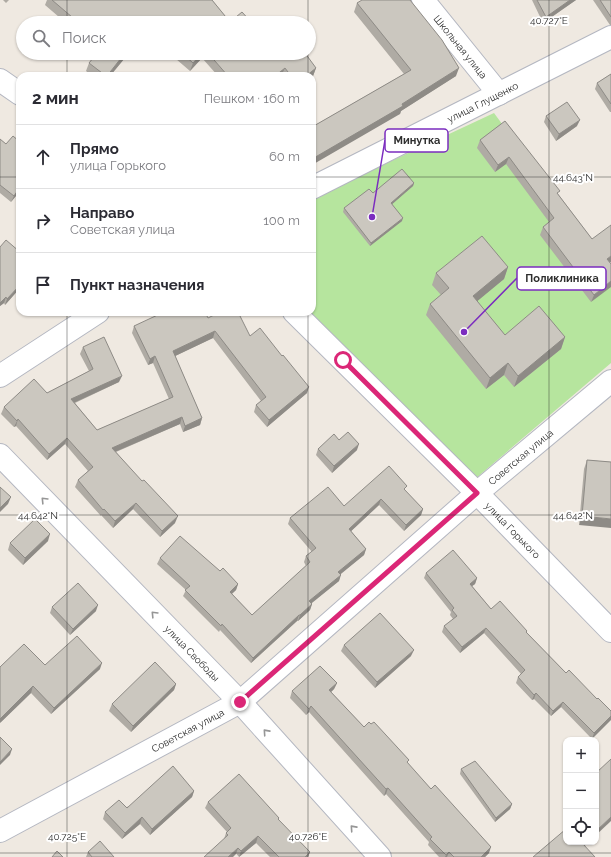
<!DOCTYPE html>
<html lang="ru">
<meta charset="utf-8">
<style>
body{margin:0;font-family:Raleway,sans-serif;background:#f7f7f7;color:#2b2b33}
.controls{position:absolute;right:12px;bottom:12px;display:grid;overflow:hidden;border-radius:8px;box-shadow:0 1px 3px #0004}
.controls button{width:36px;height:36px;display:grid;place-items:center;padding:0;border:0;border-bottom:1px solid #e1e1e2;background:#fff;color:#2b2b33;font:20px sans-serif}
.stop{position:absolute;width:12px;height:12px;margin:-9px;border:3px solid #db2777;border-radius:50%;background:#fff}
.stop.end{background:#db2777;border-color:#fff;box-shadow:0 1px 4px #0008}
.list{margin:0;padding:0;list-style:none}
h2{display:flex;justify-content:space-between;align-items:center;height:52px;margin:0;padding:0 16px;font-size:17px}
h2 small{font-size:13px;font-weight:400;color:#7c7c81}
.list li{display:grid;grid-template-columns:26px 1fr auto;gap:12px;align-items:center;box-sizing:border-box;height:64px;padding:0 16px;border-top:1px solid #e1e1e2}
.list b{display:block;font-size:15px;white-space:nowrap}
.list p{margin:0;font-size:13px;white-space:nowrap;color:#7c7c81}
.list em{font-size:13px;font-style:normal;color:#7c7c81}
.icon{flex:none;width:22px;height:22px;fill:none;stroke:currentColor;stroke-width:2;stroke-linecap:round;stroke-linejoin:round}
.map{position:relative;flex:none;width:611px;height:857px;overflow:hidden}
.search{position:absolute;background:#fff;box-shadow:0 1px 3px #0004;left:16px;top:16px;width:300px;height:44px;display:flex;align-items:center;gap:10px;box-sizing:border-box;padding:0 14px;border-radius:22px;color:#7c7c81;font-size:15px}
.panel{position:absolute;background:#fff;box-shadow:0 1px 3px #0004;left:16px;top:72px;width:300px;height:244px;border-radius:12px}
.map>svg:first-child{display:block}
.green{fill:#b6e59e}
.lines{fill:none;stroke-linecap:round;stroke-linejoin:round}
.minor-casing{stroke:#b4b7c1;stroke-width:24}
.minor{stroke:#fff;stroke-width:22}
.wall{fill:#afaba4}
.shaded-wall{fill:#8e8b86}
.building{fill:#cbc7bf;stroke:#8e8b86}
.oneway{stroke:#969696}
.route{stroke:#db2777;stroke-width:5}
.ticks{fill:none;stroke:#2e2e2e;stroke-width:1;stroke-opacity:0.45}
.labels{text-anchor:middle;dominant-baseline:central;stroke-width:4;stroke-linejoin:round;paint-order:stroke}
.street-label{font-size:10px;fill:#2e2e2e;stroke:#fff}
.ticks-label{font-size:10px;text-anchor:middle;fill:#2e2e2e;stroke:#fff;stroke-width:4;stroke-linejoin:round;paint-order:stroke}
.leader{fill:none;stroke:#7b2cbf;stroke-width:1.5}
.callout-dot{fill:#7b2cbf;stroke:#fff;stroke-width:1.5}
.callout{fill:#fff;stroke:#7b2cbf;stroke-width:1.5}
.callout-label{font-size:11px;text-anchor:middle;font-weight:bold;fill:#2e2e2e}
</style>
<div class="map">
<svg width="611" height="857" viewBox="0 0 611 857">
<rect width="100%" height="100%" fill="#efe9e1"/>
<path class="green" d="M494,113l117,159v91l-136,116 -170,-167h7v-114z"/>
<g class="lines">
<g class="minor-casing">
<g id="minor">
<path id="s1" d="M423,0l76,94"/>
<path d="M0,80l20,14"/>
<path id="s2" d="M312,188l299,-151"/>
<path id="s3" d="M294,312l183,181 134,138"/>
<path d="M0,376l98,-64"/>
<path id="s4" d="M0,455l240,247 140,155"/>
<path id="s5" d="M0,831l240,-129 237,-209 134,-112"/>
</g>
</g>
<use href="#minor" class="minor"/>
</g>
<g class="wall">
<path d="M3,0h6l-3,3z"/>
<path d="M47,0h165l18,22 22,1h-186l-21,-18z"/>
<path d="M532,0h44l-33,23z"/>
<path d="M593,0h18v25h-1z"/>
<path d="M357,3l99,73 -55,35 -1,3 -88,13 92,-53 -50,-62z"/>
<path d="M97,53h32l-19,23h-18l-6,-5 3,-8z"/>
<path d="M169,53h109l3,3 35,12 -3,8 -1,1v-1h-94l-16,-18 -12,13z"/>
<path d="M611,74v38h-1l-15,-23 2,-6z"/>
<path d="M546,116l31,10 -21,15 -12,-19z"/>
<path d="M505,121l53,73 52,69 -19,39 -51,-67 3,-8 6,-5 -43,-58 -11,8 -18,-24 3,-8z"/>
<path d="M0,139l6,5 14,-2v49l-9,11 -11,-9z"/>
<path d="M414,183l-1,3 -21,18 10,17 -32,25 -27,-34 1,-4 29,-15z"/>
<path d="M0,247l20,41 -15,17 -1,-2 -4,3z"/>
<path d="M508,267l-4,12 -27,22 28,34 60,2 -4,12 -47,38 -10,-12 -18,14 -60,-74 4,-11 11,-9 -9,-10 4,-12z"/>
<path d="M208,318l42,18 57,57 -40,34 -13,-15 2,-7 5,-4 -48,-63 -38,18 27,62 -2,7 -17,7 -3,-8 -64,28 59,71 -15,14 -27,-28 -20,19 -12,-13v1l-26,-29 3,-7 10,-9 -23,-27 -18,16 -31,-34 -2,1 -13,-13 3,-7 43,-14 42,-22 -9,-17 3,-7 36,35 -44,21 22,27 72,-31 -16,-36 -5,2 -16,-32 2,-7z"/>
<path d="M339,440l18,10 -25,23 -16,-18 2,-6z"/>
<path d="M587,460l24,2 -32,63 5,-56z"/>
<path d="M405,491l18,18 -2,6 -17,16 -25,-26 -28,26 15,18 -2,6 -24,19 -1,7 -28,22 1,1 -2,6 -12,11h-1l-46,42 -31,-33 -1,2 -36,-36 3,-6 -29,-26 3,-6 60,13 18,13 -2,6 -4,4 20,21 54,-49 -2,-4 2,-6 6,-4 -24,-28 2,-6 54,-12z"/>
<path d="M48,541l-25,24 -15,-15 2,-7z"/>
<path d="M426,573l51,5 -2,6 -3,2 19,23 35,23 40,41 45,38 -19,28 -31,-32 -10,9 -17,-17 -2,1 -16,-17 2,-6 3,-3 -37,-41 -24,20 -18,-21 2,-6 9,-7 -3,-4 1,-3 -27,-34z"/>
<path d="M52,607l44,4 -26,24 -20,-22z"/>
<path d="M344,645l67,11 -36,32 -34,-37z"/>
<path d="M45,665l55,4 -49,45 -20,-21 -31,30z"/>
<path d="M337,683l-3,6 -3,3 33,35 44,37 81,89 -4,4h-46l-11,-12 1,-3 -43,-48 -2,2 -75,-84 -3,3 -16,-17 2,-7z"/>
<path d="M176,684l-2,6 -43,42 -22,-21 3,-7z"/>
<path d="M461,769l51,35 -2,5 -15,13 -35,-48z"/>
<path d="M194,791l-2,6 -42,38 -10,-11 -18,15 -19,-20 2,-7z"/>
<path d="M208,802l71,16 -1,2 32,32 -2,5h-38l-14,-14 -17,14 -15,-18 2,-6 1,-1 -22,-24z"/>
<path d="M88,852l26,5h-28z"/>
</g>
<g class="shaded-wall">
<path d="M570,0h6l-33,23 3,-6z"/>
<path d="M125,53h4l-19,23h-3z"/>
<path d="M202,53h2l-2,5 -12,13 3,-8z"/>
<path d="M285,68l-4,8h-6z"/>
<path d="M316,68l-3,8 -1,1v-1h-6z"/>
<path d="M459,68l-3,8 -55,35 -1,3 -88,51v-6l90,-55z"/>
<path d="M580,120l-3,6 -21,15 3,-7z"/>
<path d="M509,157l-3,7 -11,8 3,-7z"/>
<path d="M414,183l-1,3 -23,20 1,-3z"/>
<path d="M20,187v4l-9,11 3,-6z"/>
<path d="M403,218l-1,3 -32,25 1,-3z"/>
<path d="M611,256v6l-7,5 3,-8z"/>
<path d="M508,267l-4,12 -35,29 4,-12z"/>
<path d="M611,281v6l-20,15 3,-7z"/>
<path d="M20,285v3l-15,17 2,-6z"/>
<path d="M6,297l-2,6 -4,3v-3z"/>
<path d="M215,331l-2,7 -42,20 2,-7z"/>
<path d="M565,337l-4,12 -47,38 4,-11z"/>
<path d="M155,356l-2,7 -5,2 2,-6z"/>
<path d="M508,363l-4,12 -18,14 4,-11z"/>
<path d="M122,376l-3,6 -50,23 2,-6z"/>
<path d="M309,387l-2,6 -40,34 2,-7z"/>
<path d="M182,417l-2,7 -70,30 2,-6z"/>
<path d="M202,418l-2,7 -17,7 2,-6z"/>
<path d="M18,419l-2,7 -2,1z"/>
<path d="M67,438l-2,6 -18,16 2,-6z"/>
<path d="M359,444l-2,6 -25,23 2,-7z"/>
<path d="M11,497l-3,7 -8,8v-4z"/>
<path d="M381,499l-2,6 -32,30 2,-6z"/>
<path d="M136,503l-3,6 -20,19 2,-7z"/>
<path d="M423,509l-2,6 -17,16 2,-6z"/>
<path d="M178,516l-3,7 -15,14 2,-6z"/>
<path d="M582,516l29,3v9l-32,-3z"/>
<path d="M50,534l-2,7 -25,24 2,-7z"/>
<path d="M366,549l-2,6 -28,23 2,-6z"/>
<path d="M341,575l-2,6 -32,26 2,-6z"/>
<path d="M477,578l-2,6 -7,5 2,-5z"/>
<path d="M238,584l-2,6 -8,7 2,-5z"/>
<path d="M312,604l-2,6 -12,11 2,-6z"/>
<path d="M98,605l-2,6 -26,24 3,-6z"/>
<path d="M299,615l-2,6 -46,42 2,-5z"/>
<path d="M486,628l-2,5 -24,20 2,-6z"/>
<path d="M414,650l-3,6 -36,32 2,-6z"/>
<path d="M102,663l-2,6 -49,45 3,-6z"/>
<path d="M337,683l-3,6 -7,7 2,-6z"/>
<path d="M176,684l-2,6 -43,42 2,-6z"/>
<path d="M33,686l-2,7 -31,30v-4z"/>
<path d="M536,693l-2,6 -2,1 2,-5z"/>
<path d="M563,702l-2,5 -10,9 2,-5z"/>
<path d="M311,706l-2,6 -3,3 3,-6z"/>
<path d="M611,716v4l-19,19 2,-6z"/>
<path d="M12,749l-2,6 -10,10v-3z"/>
<path d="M388,788l-2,6 -2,2 2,-7z"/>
<path d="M194,791l-2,6 -42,38 2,-6z"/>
<path d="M512,804l-2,5 -15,13 1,-4z"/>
<path d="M142,817l-2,7 -18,15 3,-6z"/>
<path d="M611,817v4l-15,14v-4z"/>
<path d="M258,836l-2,7 -17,14 2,-6z"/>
<path d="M584,842h5l-9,8z"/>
<path d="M491,847l-2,6 -4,4h-4z"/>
<path d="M238,848l-2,6 -3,3h-5z"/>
<path d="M310,852l-2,5h-3z"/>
<path d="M449,852l-2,5h-2l1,-2z"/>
</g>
<g class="building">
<path d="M52,0h160l18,22 12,-10 10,11h-173z"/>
<path d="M362,0h48l32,40 17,28 -57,36 1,2 -91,53v-33v1l99,-57 -54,-67z"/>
<path d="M537,0h33l-24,17z"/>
<path d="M600,0h11v17z"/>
<path d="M97,53h28l-18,23h-1l-17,-13z"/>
<path d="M182,53h20l-9,10z"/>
<path d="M208,53h70l3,3 4,-3h20l11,15 -10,8h-15l-6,-8 -10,8h-47z"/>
<path d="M611,74v30l-14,-21z"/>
<path d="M567,102l13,18 -21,14 -13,-18z"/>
<path d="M505,121l55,70 -3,2 35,46 19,-14v31l-4,3 4,5v17l-17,14 -51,-68 11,-9 -45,-61 -11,8 -18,-25z"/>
<path d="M13,136l7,6v45l-6,9 -14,-11v-46l6,5z"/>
<path d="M402,169l12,14 -23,20 12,15 -32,25 -27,-35 25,-19 4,4z"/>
<path d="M482,236l26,31 -35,29 32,39 34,-29 26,31 -47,39 -10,-13 -18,15 -60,-74 19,-16 -13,-15z"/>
<path d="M6,240l14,12v33l-13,14 -1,-2 -6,6v-56z"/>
<path d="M164,312h41l3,6 12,-6h18l12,24 10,-8 22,28 1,-1 26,32 -40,33 -13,-15 10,-8 -51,-66 -42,20 29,67 -17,8 -3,-9 -70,31 30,33 2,-1 34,36 -16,15 -26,-28 -21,18 -11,-12 -1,1 -25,-30 15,-13 -26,-29 -18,16 -31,-35 -1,2 -13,-14 30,-28 13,14 46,-24 -10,-22 21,-10 18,39 -51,23 26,31 76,-33 -18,-41 -5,3 -16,-33z"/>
<path d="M348,432l11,12 -25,22 -16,-17 16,-15 5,6z"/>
<path d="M587,460l24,2v57l-29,-3z"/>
<path d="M389,466l18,20 -3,3 19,20 -17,16 -25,-26 -32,30 17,20 -28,23 3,3 -32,26 3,3 -12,11h-1l-46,43 -31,-34 -1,2 -36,-36 5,-4 -30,-28 20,-22 40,35 3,-3 15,16 -8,8 22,23 58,-53 -4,-6 10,-8 -26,-30 38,-31 16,19z"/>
<path d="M0,487l11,10 -11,11z"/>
<path d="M35,519l15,15 -25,24 -15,-15z"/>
<path d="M453,550l24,28 -7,6 21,25 9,-8 27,30 -1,1 40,41 3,-3 28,29 1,-1 13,13v5l-17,17 -31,-31 -10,9 -17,-18 -2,2 -16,-18 7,-7 -39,-42 -24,19 -18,-21 13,-10 -5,-6 2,-2 -28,-35z"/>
<path d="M78,583l20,22 -25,24 -21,-22z"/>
<path d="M380,613l34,37 -37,32 -33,-37z"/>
<path d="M77,636l25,27 -48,45 -21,-22 -33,33v-52l24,-23 21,21z"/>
<path d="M155,662l21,22 -43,42 -21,-22z"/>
<path d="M320,666l17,17 -8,7 35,37 5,-5 2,2 3,-2 35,38 -2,2 24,27 4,-4 56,62 -10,10h-27l-5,-5 -3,3 -16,-16 2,-2 -44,-49 -2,1 -75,-83 -2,3 -17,-18z"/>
<path d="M0,737l12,12 -12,13z"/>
<path d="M611,759v58l-15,14v-58z"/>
<path d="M475,761l37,43 -16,14 -35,-49z"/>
<path d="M173,766l21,25 -42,38 -10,-12 -17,16 -20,-21 14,-12 8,8z"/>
<path d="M239,774l40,44 -1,1 32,33 -5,5h-26l-21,-21 -17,15 -3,-3 -10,9h-24l24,-22 -2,-2 5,-5 -23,-26z"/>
<path d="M566,829v13h18l-1,2 12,13h-62z"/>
<path d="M100,841l14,16h-22l-4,-5z"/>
<path d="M57,851l6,6h-11z"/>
</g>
<defs><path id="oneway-chevron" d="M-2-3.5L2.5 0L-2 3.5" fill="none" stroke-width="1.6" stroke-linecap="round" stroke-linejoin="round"/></defs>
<g class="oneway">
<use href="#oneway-chevron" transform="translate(44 500) rotate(-134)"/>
<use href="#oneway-chevron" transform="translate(154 614) rotate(-134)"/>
<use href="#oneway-chevron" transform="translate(266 732) rotate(-132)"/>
<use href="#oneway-chevron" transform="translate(353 828) rotate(-132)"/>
</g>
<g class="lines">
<path class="route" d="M240,702l237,-209 -134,-133"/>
</g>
<path class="ticks" d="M67,0v23M308,0v23M549,0v857M67,53v23M308,53v23M0,177h20M312,177h299M67,312v545M308,312v545M0,515h611M0,853h611"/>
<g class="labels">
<g class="street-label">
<text stroke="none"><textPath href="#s1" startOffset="60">Школьная улица</textPath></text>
<text stroke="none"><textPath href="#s2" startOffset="191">улица Глущенко</textPath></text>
<text stroke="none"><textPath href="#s5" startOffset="645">Советская улица</textPath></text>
<text stroke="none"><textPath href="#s3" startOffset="309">улица Горького</textPath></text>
<text stroke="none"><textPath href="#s4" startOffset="276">улица Свободы</textPath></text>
<text stroke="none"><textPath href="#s5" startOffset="213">Советская улица</textPath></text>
</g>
</g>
<g class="ticks-label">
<text x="549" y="24">40.727°E</text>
<text x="573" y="181">44.643°N</text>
<text x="38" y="519">44.642°N</text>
<text x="573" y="519">44.642°N</text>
<text x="67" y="840">40.725°E</text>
<text x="308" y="840">40.726°E</text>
</g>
<path class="leader" d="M372 217L385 140M464 332L517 278"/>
<g class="callout-dot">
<circle cx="372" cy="217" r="4"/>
<circle cx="464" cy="332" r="4"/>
</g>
<g class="callout">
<rect x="385" y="129" width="63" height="23" rx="4"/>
<rect x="517" y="267" width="89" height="23" rx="4"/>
</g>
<g class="callout-label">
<text x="417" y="144">Минутка</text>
<text x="562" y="282">Поликлиника</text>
</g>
</svg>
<div class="controls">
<button>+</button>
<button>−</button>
<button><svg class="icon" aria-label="locate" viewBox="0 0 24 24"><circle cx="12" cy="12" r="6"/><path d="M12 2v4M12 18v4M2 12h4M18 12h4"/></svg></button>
</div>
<div class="stop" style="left:343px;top:360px"></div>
<div class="stop end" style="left:240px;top:702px"></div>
<div class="search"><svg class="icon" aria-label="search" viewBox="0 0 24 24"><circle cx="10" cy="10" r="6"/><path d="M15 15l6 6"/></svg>Поиск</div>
<section class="panel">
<h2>2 мин<small>Пешком · 160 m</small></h2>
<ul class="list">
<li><svg class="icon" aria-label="ahead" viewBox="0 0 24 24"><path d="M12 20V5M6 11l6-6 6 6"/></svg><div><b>Прямо</b><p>улица Горького</p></div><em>60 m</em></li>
<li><svg class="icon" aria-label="right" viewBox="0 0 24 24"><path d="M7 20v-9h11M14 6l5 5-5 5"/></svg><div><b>Направо</b><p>Советская улица</p></div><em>100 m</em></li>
<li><svg class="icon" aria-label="arrive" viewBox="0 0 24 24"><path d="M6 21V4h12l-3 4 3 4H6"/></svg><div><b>Пункт назначения</b></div></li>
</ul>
</section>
</div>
